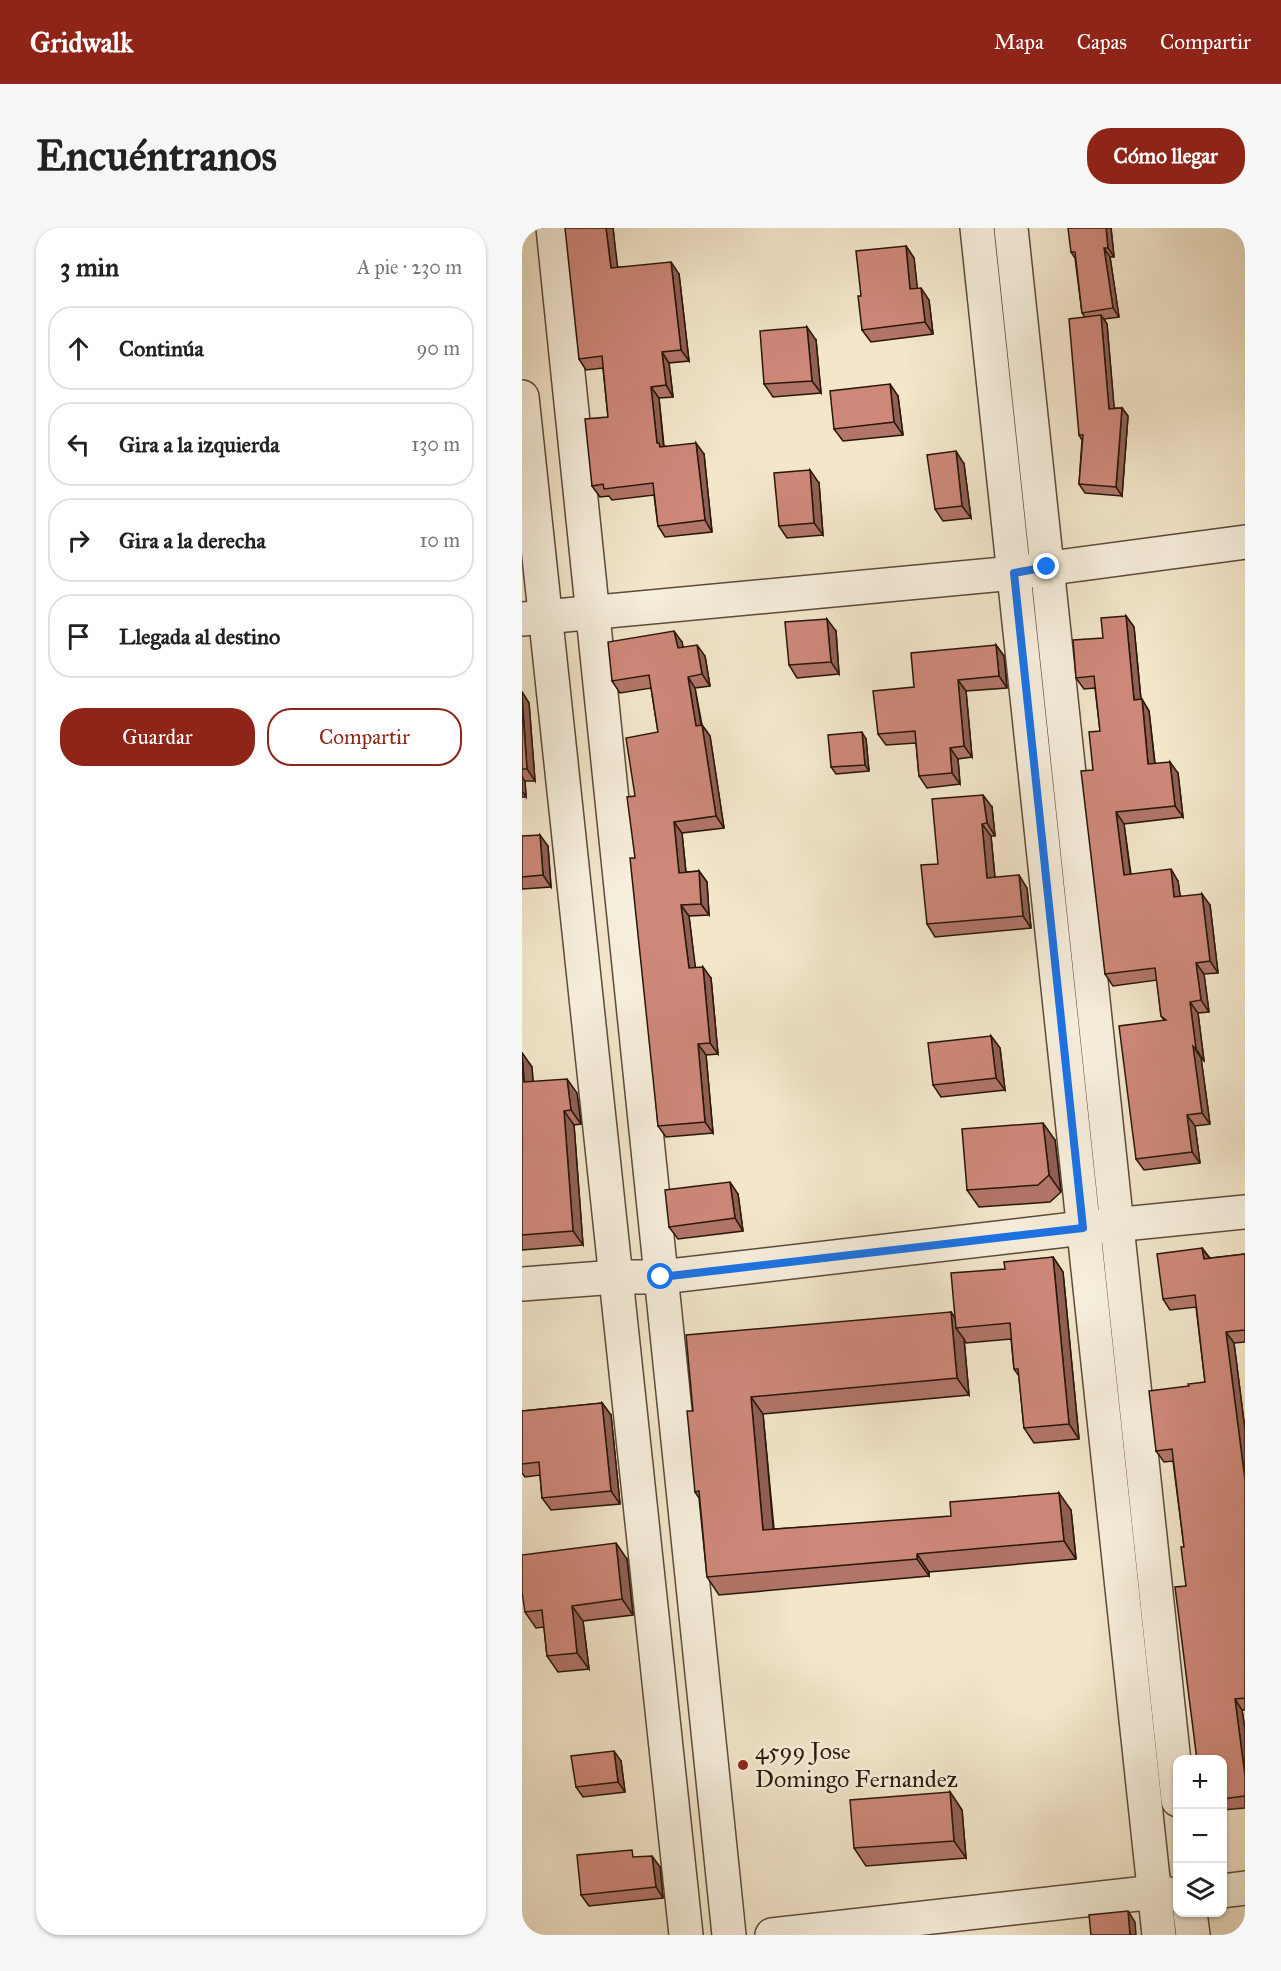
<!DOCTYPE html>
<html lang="es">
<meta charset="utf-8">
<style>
body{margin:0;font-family:"IM FELL Great Primer",serif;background:#f6f6f6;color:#222}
.controls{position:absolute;right:18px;bottom:18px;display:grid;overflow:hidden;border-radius:12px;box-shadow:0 2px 4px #0004}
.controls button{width:54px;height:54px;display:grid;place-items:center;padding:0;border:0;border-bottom:2px solid #e0e0e0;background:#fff;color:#222;font:30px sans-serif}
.stop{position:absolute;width:18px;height:18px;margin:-14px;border:4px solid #1a73e8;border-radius:50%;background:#fff}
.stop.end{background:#1a73e8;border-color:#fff;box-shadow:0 2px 6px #0008}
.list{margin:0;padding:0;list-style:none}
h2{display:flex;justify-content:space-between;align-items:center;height:78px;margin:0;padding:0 24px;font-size:26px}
h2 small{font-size:20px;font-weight:400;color:#767676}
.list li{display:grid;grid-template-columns:39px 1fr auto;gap:18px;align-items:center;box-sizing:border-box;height:84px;margin:0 12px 12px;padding:0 12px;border:2px solid #e0e0e0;border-radius:24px}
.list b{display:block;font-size:22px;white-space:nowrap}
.list em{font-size:20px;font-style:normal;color:#767676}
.actions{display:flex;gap:12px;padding:18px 24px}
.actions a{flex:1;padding:14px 0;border:2px solid #8f2418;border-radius:24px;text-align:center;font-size:21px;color:#8f2418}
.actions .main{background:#8f2418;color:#fff}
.icon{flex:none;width:33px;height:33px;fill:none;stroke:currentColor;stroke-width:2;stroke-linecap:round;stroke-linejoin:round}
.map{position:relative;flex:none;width:723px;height:1707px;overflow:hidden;border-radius:24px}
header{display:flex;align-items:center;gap:36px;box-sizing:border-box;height:84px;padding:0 30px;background:#8f2418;color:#fff}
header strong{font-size:28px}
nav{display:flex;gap:33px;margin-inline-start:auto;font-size:21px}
.intro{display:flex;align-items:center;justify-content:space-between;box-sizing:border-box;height:144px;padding:0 36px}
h1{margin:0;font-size:42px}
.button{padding:15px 27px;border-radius:24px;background:#8f2418;color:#fff;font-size:21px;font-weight:700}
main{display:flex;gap:36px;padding:0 36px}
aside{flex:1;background:#fff;border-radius:24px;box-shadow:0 2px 4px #0004}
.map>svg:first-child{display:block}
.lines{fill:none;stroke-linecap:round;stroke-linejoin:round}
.minor-casing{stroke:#5c4a3a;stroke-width:36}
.minor{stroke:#f7efdd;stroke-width:33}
.wall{fill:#b17569;stroke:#291609;stroke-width:1.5}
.shaded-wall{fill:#905f55;stroke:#291609;stroke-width:1.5}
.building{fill:#ce887a;stroke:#291609;stroke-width:1.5}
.route{stroke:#1a73e8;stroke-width:8}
.poi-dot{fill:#8f2418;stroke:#f7efdd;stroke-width:2}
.labels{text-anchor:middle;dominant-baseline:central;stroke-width:5;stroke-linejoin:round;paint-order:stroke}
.poi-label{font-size:24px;fill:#291609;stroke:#f7efdd;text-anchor:start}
</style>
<header>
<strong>Gridwalk</strong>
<nav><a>Mapa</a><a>Capas</a><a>Compartir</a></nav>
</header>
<div class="intro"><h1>Encuéntranos</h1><a class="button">Cómo llegar</a></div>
<main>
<aside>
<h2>3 min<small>A pie · 230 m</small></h2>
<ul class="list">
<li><svg class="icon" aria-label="ahead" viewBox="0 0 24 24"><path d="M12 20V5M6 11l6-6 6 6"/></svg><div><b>Continúa</b></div><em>90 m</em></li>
<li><svg class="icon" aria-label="left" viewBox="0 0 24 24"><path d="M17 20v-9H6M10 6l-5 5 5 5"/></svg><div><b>Gira a la izquierda</b></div><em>130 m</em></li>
<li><svg class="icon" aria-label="right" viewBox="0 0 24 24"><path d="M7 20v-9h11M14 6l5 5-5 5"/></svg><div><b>Gira a la derecha</b></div><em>10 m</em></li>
<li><svg class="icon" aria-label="arrive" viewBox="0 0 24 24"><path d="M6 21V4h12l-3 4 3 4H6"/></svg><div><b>Llegada al destino</b></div></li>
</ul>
<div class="actions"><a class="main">Guardar</a><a>Compartir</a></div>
</aside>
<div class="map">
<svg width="723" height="1707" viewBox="0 0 723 1707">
<rect width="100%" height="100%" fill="#f3e6cb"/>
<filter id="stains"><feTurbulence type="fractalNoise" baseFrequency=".00333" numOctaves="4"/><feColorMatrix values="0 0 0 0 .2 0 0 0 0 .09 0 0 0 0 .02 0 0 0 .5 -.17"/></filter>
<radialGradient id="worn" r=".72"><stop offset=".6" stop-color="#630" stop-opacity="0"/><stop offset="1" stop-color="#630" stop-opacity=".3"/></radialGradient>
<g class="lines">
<g class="minor-casing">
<g id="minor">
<path d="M31,0l176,1707"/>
<path d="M455,0l182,1707"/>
<path d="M489,0l167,1572"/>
<path d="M0,169l164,1538"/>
<path d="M0,391l492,-46 231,-31"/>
<path d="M0,1056l94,-7h45l422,-49 162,-16"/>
<path d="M700,1663l23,-3"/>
<path d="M668,1684l3,23"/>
<path d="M250,1707l383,-43 21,3"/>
</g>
</g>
<use href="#minor" class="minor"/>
</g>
<g class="wall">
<path d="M91,0l4,39 62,7 10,87 -20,2 4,34 -14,1 5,48 40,8 8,78 -47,5 -7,-11 -4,-31 -42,5 -3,-4 -9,1 -8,-11 16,-69 -5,-49 -17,2 -7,-11z"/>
<path d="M589,0l3,29h-4l9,60 -15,2 3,5 7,84h8l6,8 -6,80 -37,-3 -6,-9 3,-44 -3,-5 6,-118 -3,-4 -7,-55 -4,-6z"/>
<path d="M384,18l8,12 3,31 12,11 4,34 -62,8 -9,-12 -1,-34z"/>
<path d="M294,112l5,53 -48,4 -9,-13z"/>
<path d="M376,168l5,39 -60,6 -9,-12z"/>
<path d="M442,236l7,54 -28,3 -8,-12z"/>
<path d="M297,255l4,52 -36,3 -8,-12z"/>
<path d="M604,388l8,11 7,72 8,12 6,52 23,10 5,44 -59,7 7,50 47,7 2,15 30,9 8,68 -14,1 5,38 -11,1 6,48 -3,-3 9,66 -15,2 5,37 -56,7 -8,-11 28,-139 -3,-4 -4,-36 -44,6 -8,-12 -12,-204 7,-39 -5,-43 -11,1 -8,-11 27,-40z"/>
<path d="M314,403l3,43 -42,4 -8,-13z"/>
<path d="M160,414l1,5 22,9 5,30 -15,2 7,37 8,11 14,92 -42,5 4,39 13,-1 8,11 2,33 -20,1 6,52 16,10 7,76 -12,1 7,78 -47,4 -8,-11 -23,-268v-62l23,-64 -7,-44 -31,5 -8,-12z"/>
<path d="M474,417l8,11 3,32 -41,3 6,66 -14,2 2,25 -33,4 -8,-12 -3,-33 -30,2 -8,-11 36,-47z"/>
<path d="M0,464l7,11 6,78h-10l1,16h-4z"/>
<path d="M344,511l3,32 -33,3 -5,-7z"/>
<path d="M470,579l3,29h-4l4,41 32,11 4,40 -96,9 -8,-13 11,-60z"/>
<path d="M0,608l26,10 3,41 -29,2z"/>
<path d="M469,808l9,12 5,42 -64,7 -8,-12z"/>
<path d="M0,825l10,14 1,15 44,11 4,31 -7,1 9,120 -61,5z"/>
<path d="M533,912l6,52 -11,10 -71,5 -12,-17z"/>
<path d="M216,966l5,37 -65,8 -9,-12z"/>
<path d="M680,1020l8,10 35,-4v88l-11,1 11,87v280h-3l3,19v79l-23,2v-50l-36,-174 -2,-39 -11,-86 -9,1 -8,-11 33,-65 16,-4 -9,-75 -26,3 -7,-11z"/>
<path d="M531,1029l10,15 16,167 -45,4 -10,-15 -5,-52 -5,-7 -3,-30 -45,4 -2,-4 5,56 -206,19 11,115 297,-19 5,49 -147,13v4l-210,19 -12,-18 -8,-79 -4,-6 -2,-81 258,-99 4,6 50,-49z"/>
<path d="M80,1175l9,12 9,89 -69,6 -9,-12 -2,-23 -15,2 -3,-4v-62z"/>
<path d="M105,1331l6,56 -50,6 6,48 -31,3 -11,-16 -3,-29 -8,1 -11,-16z"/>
<path d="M99,1533l4,31 -42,5 -7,-10z"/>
<path d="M428,1564l12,18 4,48 -100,8 -12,-18z"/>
<path d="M115,1629l23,10 3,31 -74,8 -8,-11z"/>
</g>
<g class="shaded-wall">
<path d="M84,0h7l6,51 -8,-11z"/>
<path d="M584,0h5l3,29 -6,-9z"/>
<path d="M384,18l8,12 5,44 -9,-13z"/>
<path d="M582,20l6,9 9,60 -6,-9z"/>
<path d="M149,34l8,12 10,87 -8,-11z"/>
<path d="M399,60l8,12 4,34 -8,-12z"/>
<path d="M579,87l6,9 8,94 -6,-9z"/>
<path d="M285,99l9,13 5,53 -9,-12z"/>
<path d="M140,124l7,11 4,34 -7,-12z"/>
<path d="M368,156l8,12 5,39 -9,-13z"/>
<path d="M129,159l8,11 5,53 -7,-8z"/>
<path d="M600,180l6,8 -6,80 -6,-9z"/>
<path d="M174,215l8,11 8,78 -7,-12z"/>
<path d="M434,223l8,13 7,54 -9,-12z"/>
<path d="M288,242l9,13 4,52 -9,-12z"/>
<path d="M604,388l8,11 8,84 -8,-11z"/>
<path d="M305,391l9,12 3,43 -8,-12z"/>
<path d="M152,403l8,11 3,17 -7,-11z"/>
<path d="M175,417l8,11 5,30 -8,-12z"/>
<path d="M474,417l8,11 3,32 -8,-12z"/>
<path d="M166,449l7,11 8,49 -7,-11z"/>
<path d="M436,452l8,11 6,66 -8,-11z"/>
<path d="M0,464l7,11 6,78 -8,-12z"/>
<path d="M620,471l7,12 7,64 -8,-11z"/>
<path d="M180,497l8,11 14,92 -8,-12z"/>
<path d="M340,504l4,7 3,32 -4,-6z"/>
<path d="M428,520l8,11 2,25 -8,-11z"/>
<path d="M648,534l8,11 5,44 -8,-11z"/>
<path d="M0,549l3,4 1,16 -4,-6z"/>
<path d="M461,567l9,12 3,29 -8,-13z"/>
<path d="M594,584l8,12 8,63 -8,-12z"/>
<path d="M152,594l8,11 5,51 -8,-11z"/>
<path d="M460,596l9,12 5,54 -9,-12z"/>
<path d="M18,607l8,11 3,41 -8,-12z"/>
<path d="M649,641l7,12 4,27 -8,-11z"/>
<path d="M177,643l8,11 2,33 -8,-11z"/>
<path d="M497,647l8,13 4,40 -8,-12z"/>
<path d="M680,666l8,11 8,68 -8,-12z"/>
<path d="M159,677l8,11 8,64 -8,-12z"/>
<path d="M674,735l8,11 5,38 -8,-12z"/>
<path d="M181,739l8,11 7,76 -8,-11z"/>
<path d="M668,774l8,11 6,48 -8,-12z"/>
<path d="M469,808l9,12 5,42 -9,-12z"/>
<path d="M176,816l8,11 7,78 -8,-11z"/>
<path d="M671,818l8,12 9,66 -8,-11z"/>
<path d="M0,825l10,14 2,30 -10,-15z"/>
<path d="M45,851l10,14 4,31 -10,-14z"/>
<path d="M42,883l10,14 9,120 -10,-14z"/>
<path d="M665,887l8,11 5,37 -8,-11z"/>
<path d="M521,895l12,17 6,52 -12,-17z"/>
<path d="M208,954l8,12 5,37 -8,-13z"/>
<path d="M680,1020l8,11h-6z"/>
<path d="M531,1029l10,15 16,167 -10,-15z"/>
<path d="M429,1084l10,15 -5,1 8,11 5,56 -12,-17z"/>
<path d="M704,1104l8,11 11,87v50z"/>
<path d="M229,1169l12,17 12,134 -12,-18z"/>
<path d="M80,1175l9,12 9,89 -9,-13z"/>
<path d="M537,1265l12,17 5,49 -12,-18z"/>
<path d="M94,1315l11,16 6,56 -11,-16z"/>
<path d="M395,1326l12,18v4l-12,-17z"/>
<path d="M50,1378l11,15 6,48 -12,-16z"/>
<path d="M713,1471l7,11 3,19v47z"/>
<path d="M92,1523l7,10 4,31 -7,-10z"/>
<path d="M428,1564l12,18 4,48 -12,-17z"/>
<path d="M130,1628l8,11 3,31 -7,-11z"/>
<path d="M606,1683l7,11 1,13h-6z"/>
</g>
<g class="building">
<path d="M43,0h41l5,40 60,-6 10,88 -19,2 4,33 -15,2 6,56h2l1,4 36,-4 9,77 -47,6 -5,-43 -49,6 -1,-5 -11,2 -7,-67 23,-2 -6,-61 -23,3z"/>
<path d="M546,0h38l2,20h-4l9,60 -31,5 -7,-61h-4z"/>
<path d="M384,18l4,43 11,-1 4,34 -63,8 -4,-34h3l-5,-45z"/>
<path d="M579,87l8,94 13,-1 -6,79 -37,-3 4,-49h-4l-10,-116z"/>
<path d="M285,99l5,54 -48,3 -4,-53z"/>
<path d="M368,156l4,38 -60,7 -4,-38z"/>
<path d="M434,223l6,55 -27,3 -8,-54z"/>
<path d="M288,242l4,53 -35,3 -5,-53z"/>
<path d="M604,388l8,84 8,-1 6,65 22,-2 5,44 -59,6 8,63 47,-6 3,28 28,-3 8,67 -14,2 5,37 -11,2 6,47 -3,-3 9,67 -15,2 5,37 -56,7 -17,-133 47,-6 -5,-4 -6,-48 -50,6 -24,-203 12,-1 -4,-38 11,-1 -6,-55 -18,2 -3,-38 30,-2 -2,-20z"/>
<path d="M305,391l4,43 -42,3 -4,-43z"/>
<path d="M152,403l4,17 19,-3 5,29 -14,3 8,49 6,-1 14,91 -42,6 5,51 20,-2 2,33 -20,1 8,63 14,-1 7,76 -12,1 7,78 -47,4 -28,-268h5l-8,-61 8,-1 -9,-58 32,-6 -9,-57 -37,6 -4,-39z"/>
<path d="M474,417l3,31 -41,4 6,66 -14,2 2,25 -33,3 -4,-45 -37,3 -5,-43 41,-4 -3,-34z"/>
<path d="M0,473l5,68h-5z"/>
<path d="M340,504l3,33 -34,2 -3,-32z"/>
<path d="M461,567l4,28 -5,1 5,54 32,-3 4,41 -96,8 -6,-59 17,-1 -6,-65z"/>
<path d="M18,607l3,40 -21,2v-41z"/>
<path d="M469,808l5,42 -63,7 -5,-42z"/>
<path d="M0,825l2,29 43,-3 4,31 -7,1 9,120 -51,4z"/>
<path d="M521,895l6,52 -11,10 -71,5 -5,-61z"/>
<path d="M208,954l5,36 -66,9 -4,-37z"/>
<path d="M680,1020l2,11 41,-5v76l-19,2 19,148v218l-10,1 10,77v20l-23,3v-39h-25l-22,-173 11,-1 -5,-39h3l-12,-98 -16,2 -7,-60 40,-5 -1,-2 17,-2 -10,-87 -32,4 -6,-45z"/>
<path d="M531,1029l16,167 -45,4 -6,-59h-4l-4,-46 -54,5 -5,-55 54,-4 -1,-7z"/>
<path d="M429,1084l6,66 -206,19 12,133 188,-14 -1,-14 109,-9 5,48 -147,13v5l-210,18 -8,-86 -4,1 -8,-81h6l-7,-76z"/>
<path d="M80,1175l9,88 -69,7 -3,-36 -17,2v-53z"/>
<path d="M94,1315l6,56 -50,7 5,47 -30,3 -5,-46 -17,2 -3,-20v-37z"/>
<path d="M92,1523l4,31 -42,5 -5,-31z"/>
<path d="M428,1564l4,49 -100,7 -4,-48z"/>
<path d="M110,1622l1,7 19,-1 4,31 -75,8 -4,-40z"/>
<path d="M606,1683l2,24h-39l-2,-20z"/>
</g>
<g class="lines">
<path class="route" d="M139,1049l422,-49 -69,-655 33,-6"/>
</g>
<circle class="poi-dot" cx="221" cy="1537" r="6"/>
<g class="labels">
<g class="poi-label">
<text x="233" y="1523">4599 Jose<tspan x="233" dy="28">Domingo Fernandez</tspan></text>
</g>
</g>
<rect width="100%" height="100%" filter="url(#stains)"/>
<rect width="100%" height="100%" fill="url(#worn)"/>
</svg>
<div class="controls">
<button>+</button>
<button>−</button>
<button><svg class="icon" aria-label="layers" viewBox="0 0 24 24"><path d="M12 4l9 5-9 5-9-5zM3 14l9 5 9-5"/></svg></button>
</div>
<div class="stop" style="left:139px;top:1049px"></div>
<div class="stop end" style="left:525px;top:339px"></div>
</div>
</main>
